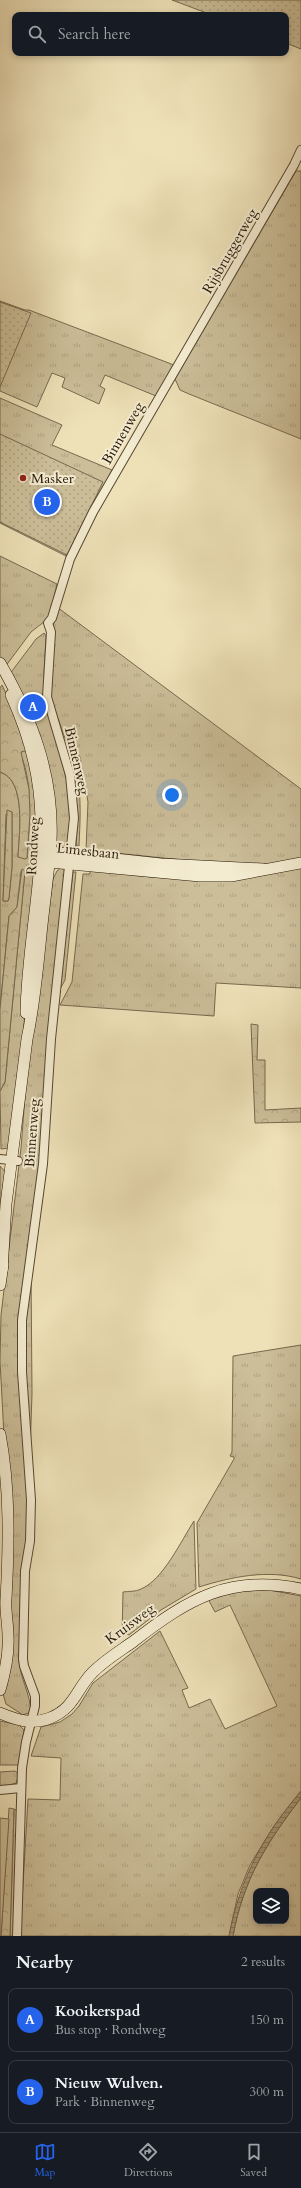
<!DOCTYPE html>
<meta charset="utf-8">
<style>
body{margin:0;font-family:Cardo,serif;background:#242831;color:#f1f3f6}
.controls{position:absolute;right:12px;bottom:12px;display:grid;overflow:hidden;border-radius:8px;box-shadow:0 2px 6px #0003}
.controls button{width:36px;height:36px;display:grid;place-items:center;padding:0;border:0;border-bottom:1px solid #363941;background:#171b24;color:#f1f3f6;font:20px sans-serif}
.you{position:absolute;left:172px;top:795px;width:14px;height:14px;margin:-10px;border:3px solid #fff;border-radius:50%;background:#1a73e8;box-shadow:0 0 0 6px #1a73e833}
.badge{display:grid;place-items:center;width:26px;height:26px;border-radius:50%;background:#2563eb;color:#fff;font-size:13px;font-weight:700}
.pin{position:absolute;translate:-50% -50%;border:2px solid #fff;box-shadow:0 1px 4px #0006}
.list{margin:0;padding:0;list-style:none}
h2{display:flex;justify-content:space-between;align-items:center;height:52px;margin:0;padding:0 16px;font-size:17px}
h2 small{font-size:13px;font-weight:400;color:#9ea1a6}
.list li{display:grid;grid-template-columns:26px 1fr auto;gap:12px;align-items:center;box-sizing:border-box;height:64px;margin:0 8px 8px;padding:0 8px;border:1px solid #363941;border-radius:8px}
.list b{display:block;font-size:15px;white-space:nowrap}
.list p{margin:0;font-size:13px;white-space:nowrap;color:#9ea1a6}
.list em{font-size:13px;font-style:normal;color:#9ea1a6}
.icon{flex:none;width:22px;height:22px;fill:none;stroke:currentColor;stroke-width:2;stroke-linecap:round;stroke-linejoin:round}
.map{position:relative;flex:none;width:301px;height:1936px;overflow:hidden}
.search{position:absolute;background:#171b24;box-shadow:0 2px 6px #0003;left:12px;right:12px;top:12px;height:44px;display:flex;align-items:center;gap:10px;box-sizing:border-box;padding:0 14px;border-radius:8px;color:#9ea1a6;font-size:15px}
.sheet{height:196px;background:#171b24}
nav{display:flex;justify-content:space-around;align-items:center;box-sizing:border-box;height:56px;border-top:1px solid #363941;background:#171b24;font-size:11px;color:#9ea1a6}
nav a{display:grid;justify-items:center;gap:2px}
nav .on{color:#2563eb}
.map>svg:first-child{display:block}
.grass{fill:url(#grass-tufts);stroke:#77694e;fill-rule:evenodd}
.forest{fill:url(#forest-crowns);stroke:#77694e}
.park{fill:url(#park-dots);stroke:#77694e}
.garden{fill:#cbbe99;stroke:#77694e}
.water{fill:url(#water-rules);stroke:#73654b}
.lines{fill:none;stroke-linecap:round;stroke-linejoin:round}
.street-casing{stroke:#564731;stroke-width:10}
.secondary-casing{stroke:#231404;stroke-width:12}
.street{stroke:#f4ecd1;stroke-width:8}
.secondary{stroke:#f4ecd1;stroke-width:11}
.poi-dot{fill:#8f2418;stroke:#f4ecd1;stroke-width:1.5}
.labels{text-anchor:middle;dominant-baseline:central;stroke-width:4;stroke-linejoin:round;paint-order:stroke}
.street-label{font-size:14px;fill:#231404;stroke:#f4ecd1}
.poi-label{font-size:14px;fill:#231404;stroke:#f4ecd1;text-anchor:start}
</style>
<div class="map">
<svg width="301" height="1936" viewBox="0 0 301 1936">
<defs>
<pattern id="grass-tufts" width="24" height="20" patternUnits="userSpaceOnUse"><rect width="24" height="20" fill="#cbbe99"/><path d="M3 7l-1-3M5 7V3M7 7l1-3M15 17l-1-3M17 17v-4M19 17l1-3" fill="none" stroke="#aea282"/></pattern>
<pattern id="forest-crowns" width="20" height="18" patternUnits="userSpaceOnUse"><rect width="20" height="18" fill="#cbbe99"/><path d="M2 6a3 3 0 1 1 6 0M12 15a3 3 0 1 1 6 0" fill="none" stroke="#aea282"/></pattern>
<pattern id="park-dots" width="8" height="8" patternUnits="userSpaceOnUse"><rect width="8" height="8" fill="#cbbe99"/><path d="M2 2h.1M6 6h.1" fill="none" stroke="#aea282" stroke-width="1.8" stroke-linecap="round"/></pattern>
<pattern id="water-rules" width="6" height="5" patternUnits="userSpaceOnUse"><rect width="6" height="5" fill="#a99b7b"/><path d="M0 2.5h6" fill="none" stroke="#897d63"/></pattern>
</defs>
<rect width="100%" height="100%" fill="#eee1b8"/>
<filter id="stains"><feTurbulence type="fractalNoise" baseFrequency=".005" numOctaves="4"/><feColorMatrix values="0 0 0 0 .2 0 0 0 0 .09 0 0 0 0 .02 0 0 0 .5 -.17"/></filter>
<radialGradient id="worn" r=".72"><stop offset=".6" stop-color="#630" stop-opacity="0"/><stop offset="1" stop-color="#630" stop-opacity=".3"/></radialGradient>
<g class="grass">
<path d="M296,171h5v268l-112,-45 -9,-4 -5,-11z"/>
<path d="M0,301l25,9h4l145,55 -18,31 -51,-21 -5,11 5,3 -6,15 -37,-17 3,-9 -13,-5 -15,34 -37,-16z"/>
<path d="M0,398l62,27 -10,20 60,25 -44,87 -68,-34z"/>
<path d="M0,556l57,28 -8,34 -18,14 -26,35 -5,-8z"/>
<path d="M57,607l244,182v69l-42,8 -37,-2 -136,-14 2,-48 -8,-45 -14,-16 -16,-45 3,-69z"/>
<path d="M44,633l2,3 -2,36v26l25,90 1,62c-9,-2 -13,-3 -16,-12l-45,-163 27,-36z"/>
<path d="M28,750l12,66 -17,221 -13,111 -9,1 -1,-58 5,-9 20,-211h-4l-4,36 -8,9 -9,93v-237c27,8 19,63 18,85l9,1c2,-35 7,-70 -6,-103v-3zM12,812v55l-3,31 -1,3h-5l3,-87z"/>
<path d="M67,751c17,22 13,69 12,95h-3l1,-19z"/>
<path d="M63,866h5l-26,277 -17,129 2,263 -6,35 -2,90c1,18 11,33 12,52l-8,3 -17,-11 -3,-10 1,-258 -4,-75 1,-46 20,-167 5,-64 27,-205 4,-8z"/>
<path d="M301,867v121l-85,-5 -2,33 -154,-11 12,-23 11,-108h7v-4l62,7 80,2z"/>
<path d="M73,872h3l-11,108 -6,11z"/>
<path d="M0,1166l6,7 -6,75z"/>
<path d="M31,1272l1,122 -2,58 -6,-119z"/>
<path d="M301,1345v234c-33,-10 -70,-2 -102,8l-2,-64 37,-64v-2l-4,-1 2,-4 1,-96z"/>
<path d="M194,1521l2,68 -35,21 -32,25 -2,-1 -5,3 1,-45c6,-1 12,0 18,-3 22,-9 40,-48 53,-68z"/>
<path d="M269,1590l32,6v195l-27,35 -24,39 -12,29 -9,42h-209l8,-137 32,1 1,-42 -30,-2 10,-29 19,-5 12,-8 7,-8 14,-23 67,-52 28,57 -6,2 7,18 21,-9 15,30 52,-23 -47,-101 -15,7 -7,-13 31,-8z"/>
<path d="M0,1721l19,4 5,5 -5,35h-19z"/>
<path d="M15,1771l4,3 -3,9 -16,5v-16z"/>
<path d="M301,1798v138h-68c10,-56 34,-94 68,-138zM256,1891h30v30h-30z"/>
<path d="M14,1809l4,2 -4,125h-4z"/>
</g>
<g class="forest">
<path d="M2,685l13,27 13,38 -7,2 8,37 1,25 -3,44 -2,1 -7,-2c1,-22 9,-77 -18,-85v-84z"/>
<path d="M7,810l5,2v55l-3,31 -1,3h-5z"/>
<path d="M22,869l3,2 -20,211 -5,9v-82l9,-93 8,-9z"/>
<path d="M251,1024l7,1 -1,35h8v50l36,-2v14l-46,1z"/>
<path d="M9,1808l5,1 -4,127h-9z"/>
</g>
<g class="park">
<path d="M172,0h129v49l-15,-6v-28h-74z"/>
<path d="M0,302l31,11 -31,74z"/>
<path d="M0,434l103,48 -36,73 -67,-33z"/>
</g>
<path class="garden" d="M0,1818l9,1 -8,117h-1z"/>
<path class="water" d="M301,1791v7c-34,44 -58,82 -68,138h-4c11,-58 34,-100 72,-145z"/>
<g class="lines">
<g class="street-casing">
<g id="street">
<path d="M0,1159l18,2"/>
<path d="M0,1790l21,-2"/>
<path d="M17,1936l5,-168 4,-26 9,-36v-10l-11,-30 -1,-7 2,-88 5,-30 1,-41 -9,-128v-52l21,-156 8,-125 23,-221 -4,-43 -23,-78 4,-65 -3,-9 4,-5 18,-59 23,-47 201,-347 7,-15"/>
</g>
</g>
<g class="secondary-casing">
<g id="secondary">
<path d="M0,663c32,55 54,113 51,178 -2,28 -6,56 -9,84 -4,38 -7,77 -15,114l-21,165 -4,66"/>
<path d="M11,695c18,39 29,81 30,123 2,65 -14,130 -15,195"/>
<path d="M263,869l-102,-5 -111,-12 -10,4 9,6 151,14h31l70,-13"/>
<path d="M0,1285l3,-21"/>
<path d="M0,1434c10,53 9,111 6,165 -1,12 2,24 2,37 1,18 -3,37 -8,54"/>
<path d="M0,1713c17,7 32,12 50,5 25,-10 26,-29 43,-46 12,-12 27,-21 41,-31 54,-42 96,-67 167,-52"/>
</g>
</g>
<use href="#street" class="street"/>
<use href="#secondary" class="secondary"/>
</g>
<circle class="poi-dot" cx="23" cy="478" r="4"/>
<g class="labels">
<g class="street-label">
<text transform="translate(230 251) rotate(-60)">Rijsbruggerweg</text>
<text transform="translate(123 433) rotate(-60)">Binnenweg</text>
<text transform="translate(77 761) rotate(77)">Binnenweg</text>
<text transform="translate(33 846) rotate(-87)">Rondweg</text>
<text transform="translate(88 851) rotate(6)">Limesbaan</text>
<text transform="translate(32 1133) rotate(-86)">Binnenweg</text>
<text transform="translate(130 1624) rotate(-37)">Kruisweg</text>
</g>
<g class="poi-label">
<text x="31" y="478">Masker</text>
</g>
</g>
<rect width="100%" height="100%" filter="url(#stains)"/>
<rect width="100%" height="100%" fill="url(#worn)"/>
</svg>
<div class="controls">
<button><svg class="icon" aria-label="layers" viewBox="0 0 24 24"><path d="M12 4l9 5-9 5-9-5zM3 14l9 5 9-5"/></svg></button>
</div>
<div class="you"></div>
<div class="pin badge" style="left:33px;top:707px">A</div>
<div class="pin badge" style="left:47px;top:502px">B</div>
<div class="search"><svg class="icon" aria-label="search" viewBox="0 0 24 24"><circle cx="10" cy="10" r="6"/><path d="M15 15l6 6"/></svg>Search here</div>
</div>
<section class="sheet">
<h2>Nearby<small>2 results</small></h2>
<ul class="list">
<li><span class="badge">A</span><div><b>Kooikerspad</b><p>Bus stop · Rondweg</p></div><em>150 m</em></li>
<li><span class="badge">B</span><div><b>Nieuw Wulven.</b><p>Park · Binnenweg</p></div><em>300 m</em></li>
</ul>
</section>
<nav>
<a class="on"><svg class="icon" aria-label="map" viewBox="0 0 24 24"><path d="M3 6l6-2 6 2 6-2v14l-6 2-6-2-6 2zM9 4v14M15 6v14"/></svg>Map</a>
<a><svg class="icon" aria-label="directions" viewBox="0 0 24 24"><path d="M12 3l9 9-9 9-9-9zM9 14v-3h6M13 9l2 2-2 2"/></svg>Directions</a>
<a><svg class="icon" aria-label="saved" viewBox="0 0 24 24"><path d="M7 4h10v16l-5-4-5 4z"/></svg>Saved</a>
</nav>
